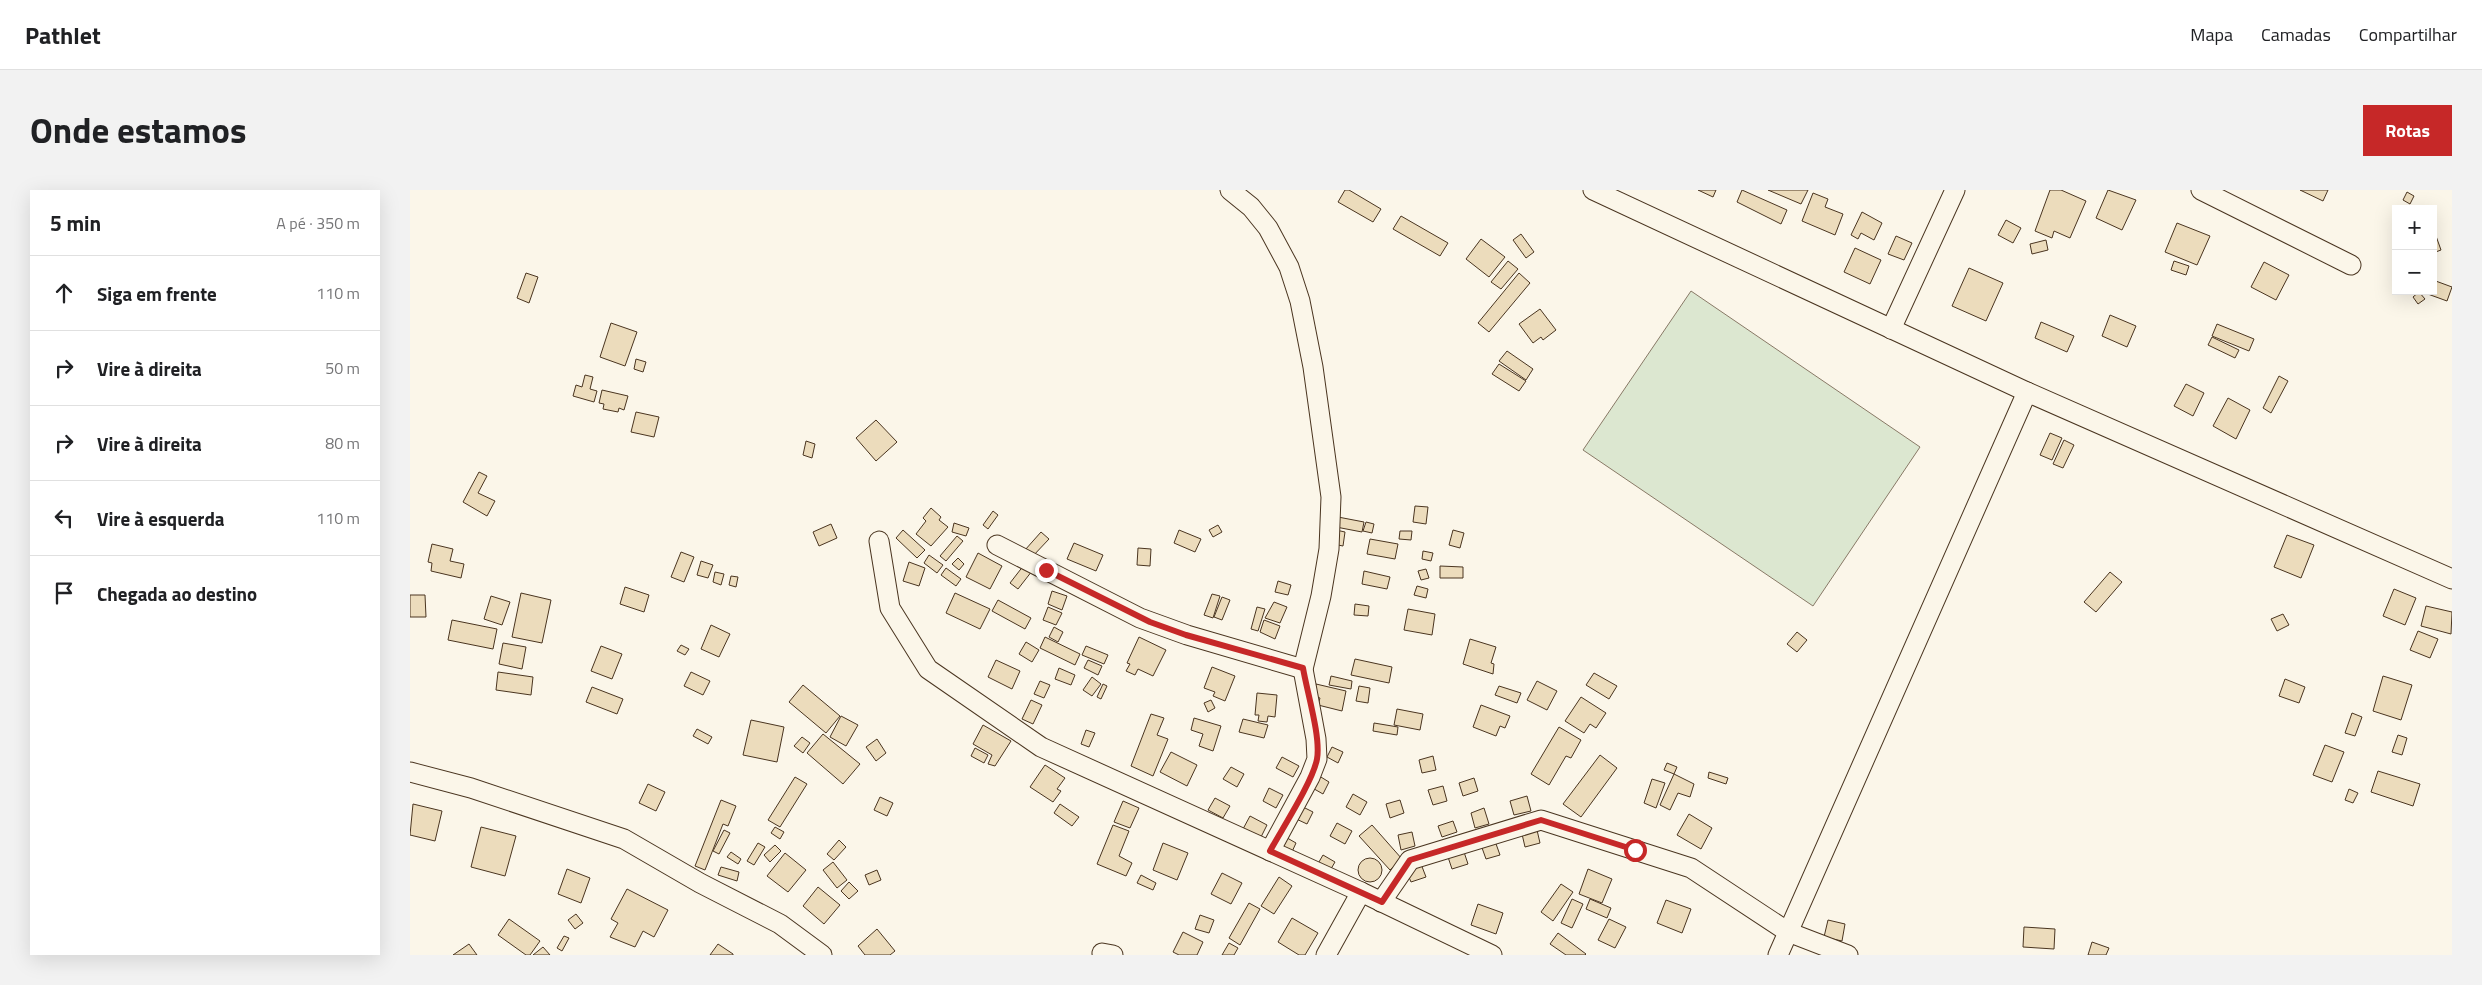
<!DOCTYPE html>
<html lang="pt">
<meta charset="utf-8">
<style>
body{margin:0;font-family:"Titillium Web",sans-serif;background:#f2f2f2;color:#202124}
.controls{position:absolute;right:15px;top:15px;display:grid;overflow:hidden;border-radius:0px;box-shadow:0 5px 20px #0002}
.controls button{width:45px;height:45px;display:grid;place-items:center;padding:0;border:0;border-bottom:1px solid #e0e0e0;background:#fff;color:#202124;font:25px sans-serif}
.stop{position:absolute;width:15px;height:15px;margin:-11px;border:4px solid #c62828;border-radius:50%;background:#fff}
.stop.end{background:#c62828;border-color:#fff;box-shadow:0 1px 5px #0008}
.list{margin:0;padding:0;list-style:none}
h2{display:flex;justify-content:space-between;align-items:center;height:65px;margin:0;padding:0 20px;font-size:21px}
h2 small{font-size:16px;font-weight:400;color:#757577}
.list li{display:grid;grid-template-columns:32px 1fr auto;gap:15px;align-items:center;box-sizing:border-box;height:75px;padding:0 20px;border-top:1px solid #e0e0e0}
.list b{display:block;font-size:19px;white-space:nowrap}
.list em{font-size:16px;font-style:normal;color:#757577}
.icon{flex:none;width:28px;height:28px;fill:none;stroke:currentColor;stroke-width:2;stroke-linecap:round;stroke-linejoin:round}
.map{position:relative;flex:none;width:2042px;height:765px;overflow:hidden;border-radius:0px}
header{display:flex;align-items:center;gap:30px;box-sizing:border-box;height:70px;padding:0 25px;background:#fff;border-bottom:1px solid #e0e0e0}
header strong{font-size:24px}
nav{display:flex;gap:28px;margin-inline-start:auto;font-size:18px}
.intro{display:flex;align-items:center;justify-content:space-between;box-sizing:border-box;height:120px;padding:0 30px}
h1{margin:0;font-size:35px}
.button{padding:12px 22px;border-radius:0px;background:#c62828;color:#fff;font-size:18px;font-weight:700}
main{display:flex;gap:30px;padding:0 30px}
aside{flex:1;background:#fff;border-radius:0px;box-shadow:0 5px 20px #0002}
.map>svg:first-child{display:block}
.green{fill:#dce7d0;stroke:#887966}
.building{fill:#ecdcbc;stroke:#4a3520}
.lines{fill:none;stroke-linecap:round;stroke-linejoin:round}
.minor-casing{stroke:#4a3520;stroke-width:21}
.minor{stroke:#fbf6e9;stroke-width:19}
.route{stroke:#c62828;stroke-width:6}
</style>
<header>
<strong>Pathlet</strong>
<nav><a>Mapa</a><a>Camadas</a><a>Compartilhar</a></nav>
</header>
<div class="intro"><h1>Onde estamos</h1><a class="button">Rotas</a></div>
<main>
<aside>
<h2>5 min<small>A pé · 350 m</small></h2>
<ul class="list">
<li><svg class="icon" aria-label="ahead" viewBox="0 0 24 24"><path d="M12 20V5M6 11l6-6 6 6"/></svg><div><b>Siga em frente</b></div><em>110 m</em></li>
<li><svg class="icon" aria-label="right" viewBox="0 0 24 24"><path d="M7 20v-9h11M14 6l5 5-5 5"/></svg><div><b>Vire à direita</b></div><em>50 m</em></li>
<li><svg class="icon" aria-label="right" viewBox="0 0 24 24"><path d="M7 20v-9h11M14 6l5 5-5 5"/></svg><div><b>Vire à direita</b></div><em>80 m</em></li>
<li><svg class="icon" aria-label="left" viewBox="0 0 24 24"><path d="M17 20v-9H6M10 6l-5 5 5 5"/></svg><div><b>Vire à esquerda</b></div><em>110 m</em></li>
<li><svg class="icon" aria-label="arrive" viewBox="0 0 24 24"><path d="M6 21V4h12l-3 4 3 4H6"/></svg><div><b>Chegada ao destino</b></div></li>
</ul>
</aside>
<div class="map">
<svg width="2042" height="765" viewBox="0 0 2042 765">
<rect width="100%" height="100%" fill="#fbf6e9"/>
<path class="green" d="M1281,101l229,156 -107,159 -230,-156z"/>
<g class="building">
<path d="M935,0h4l32,19 -8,13 -35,-20z"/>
<path d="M1288,0h18l-3,7z"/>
<path d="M1332,0l45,20 -6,14 -44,-22z"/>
<path d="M1358,0h40l-7,14z"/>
<path d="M1640,0h11l25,11 -16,37 -16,-7 -2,7 -17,-7z"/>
<path d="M1698,0l28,10 -14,30 -26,-12z"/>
<path d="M1890,0h28l-5,11z"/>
<path d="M1997,2l7,4 -4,8 -7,-4z"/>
<path d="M1403,3l15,6 -3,8 18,7 -8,21 -33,-14z"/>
<path d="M1452,22l20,11 -8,17 -13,-7 -3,6 -7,-4z"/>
<path d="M991,26l47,27 -8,13 -47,-27z"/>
<path d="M1596,30l15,8 -8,15 -15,-8z"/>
<path d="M1767,33l33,13 -13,29 -32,-13z"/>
<path d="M1111,44l13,18 -8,6 -13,-18z"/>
<path d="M1486,46l16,7 -8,17 -16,-6z"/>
<path d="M2026,46l5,14 -8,3v-16z"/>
<path d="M1071,49l24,18 -16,20 -23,-18z"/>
<path d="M1636,50l2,10 -16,4 -2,-10z"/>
<path d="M1445,58l26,12 -11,24 -26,-12z"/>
<path d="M1098,71l10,8 -17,20 -10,-7z"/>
<path d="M1764,71l15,5 -3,9 -15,-5z"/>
<path d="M1854,72l25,13 -13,25 -25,-13z"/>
<path d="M1559,78l34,15 -17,38 -34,-15z"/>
<path d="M116,83l12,4 -9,26 -12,-5z"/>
<path d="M1109,83l11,10 -41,49 -11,-9z"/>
<path d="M2023,90l19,7 -5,14 -22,-8 1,-2h7z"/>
<path d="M2009,102l6,7 -7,5 -5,-7z"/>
<path d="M1130,119l16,21 -13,10 -2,-3 -8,6 -14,-19z"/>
<path d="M1700,125l26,11 -9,21 -25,-11z"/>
<path d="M1631,132l33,14 -7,16 -32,-14z"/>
<path d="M201,133l26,9 -12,34 -25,-9z"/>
<path d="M1807,134l37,15 -5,12 -37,-15z"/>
<path d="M1802,147l27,13 -4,8 -27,-13z"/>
<path d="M1097,161l26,18 -7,11 -27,-19z"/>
<path d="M226,169l10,3 -3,10 -9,-3z"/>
<path d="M1089,174l27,17 -7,10 -27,-17z"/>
<path d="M175,185l8,2 -3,12 7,2 -3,11 -21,-6 3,-11 6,2z"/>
<path d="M1869,186l9,5 -17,32 -8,-5z"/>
<path d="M1776,194l18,9 -11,23 -19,-10z"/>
<path d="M192,200l26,6 -4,14 -5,-2 -1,4 -15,-3 1,-5 -5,-1z"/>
<path d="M1818,208l22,12 -14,29 -23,-13z"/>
<path d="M226,222l23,5 -5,20 -23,-5z"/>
<path d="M466,230l21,22 -21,19 -20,-23z"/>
<path d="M1640,243l12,5 -10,22 -12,-5z"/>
<path d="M1654,250l10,5 -11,23 -10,-4z"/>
<path d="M396,251l9,3 -3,14 -9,-3z"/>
<path d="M69,282l8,4 -9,17 17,8 -8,15 -24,-14z"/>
<path d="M1005,316l13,1 -2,17 -13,-2z"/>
<path d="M521,318l10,9 -2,3 9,7 -17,19 -15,-12 10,-13 -3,-3z"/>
<path d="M583,321l5,4 -10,14 -5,-4z"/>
<path d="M928,327l26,5 -2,10 -26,-5z"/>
<path d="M956,332l8,2 -2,9 -9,-2z"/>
<path d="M544,333l15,5 -3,8 -14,-4z"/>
<path d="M421,334l6,14 -18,8 -6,-14z"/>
<path d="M808,335l4,7 -9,5 -4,-7z"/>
<path d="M493,340l22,20 -8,8 -21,-20z"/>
<path d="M769,340l22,9 -6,13 -21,-9z"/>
<path d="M926,340l9,2 -2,14 -10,-2z"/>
<path d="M1043,340l11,3 -4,15 -11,-3z"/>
<path d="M990,341h12l-1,9 -12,-1z"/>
<path d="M631,342l8,7 -17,18 -7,-7z"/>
<path d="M1877,345l27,10 -13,33 -27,-11z"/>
<path d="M547,346l6,5 -17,20 -6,-5z"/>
<path d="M960,349l28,5 -3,15 -28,-5z"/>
<path d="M664,353l29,12 -7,16 -29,-12z"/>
<path d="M22,354l21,5 -3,12 14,3 -3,14 -30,-7 1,-8 -4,-1z"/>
<path d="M728,358l13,1 -1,17 -13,-1z"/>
<path d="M1013,361l10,2 -2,8 -9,-2z"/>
<path d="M271,362l13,5 -10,25 -13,-5z"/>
<path d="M568,363l24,13 -12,23 -24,-12z"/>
<path d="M519,365l14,10 -6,8 -13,-10z"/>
<path d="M548,368l6,6 -5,6 -7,-6z"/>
<path d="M291,371l12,4 -5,13 -11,-3z"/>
<path d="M499,372l16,6 -6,18 -16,-5z"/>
<path d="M614,375l8,6 -14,18 -8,-6z"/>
<path d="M1030,376l23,1v11h-23z"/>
<path d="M536,378l15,11 -5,7 -15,-11z"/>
<path d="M1016,379l3,9 -8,2 -3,-9z"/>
<path d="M954,381l26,6 -3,12 -25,-5z"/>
<path d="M305,382l9,2 -3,11 -8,-3z"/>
<path d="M1700,382l12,10 -26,30 -12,-10z"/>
<path d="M321,386l7,1 -2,10 -7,-2z"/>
<path d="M868,391l13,4 -3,10 -13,-3z"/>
<path d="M1007,396l11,3 -2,9 -12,-3z"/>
<path d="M215,397l24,8 -5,17 -24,-8z"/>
<path d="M1984,399l22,9 -11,27 -22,-9z"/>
<path d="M642,401l15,5 -5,14 -14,-6z"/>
<path d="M111,403l30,7 -9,43 -30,-6z"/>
<path d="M545,403l35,16 -10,20 -34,-16z"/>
<path d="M802,404l8,2 -7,22 -9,-3z"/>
<path d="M0,405h15l1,22h-16z"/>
<path d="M81,406l19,6 -8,23 -18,-6z"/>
<path d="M812,407l8,3 -8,20 -8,-3z"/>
<path d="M588,410l33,18 -6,11 -33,-18z"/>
<path d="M864,412l13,5 -7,16 -15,-5z"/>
<path d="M945,414l14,2 -1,10 -14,-1z"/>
<path d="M2016,416l26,6 -1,22 -30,-8z"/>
<path d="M638,417l14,6 -6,12 -13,-5z"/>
<path d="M847,417l8,2 -7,22 -7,-2z"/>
<path d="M998,419l27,5 -3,21 -28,-5z"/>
<path d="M1873,424l6,11 -12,6 -6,-12z"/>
<path d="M42,430l45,9 -4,20 -45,-9z"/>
<path d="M854,430l16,6 -5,13 -15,-7z"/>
<path d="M301,435l19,9 -11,23 -18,-8z"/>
<path d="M644,437l9,5 -5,10 -9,-5z"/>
<path d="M2008,441l20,8 -8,19 -20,-8z"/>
<path d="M1387,442l10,8 -10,12 -10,-8z"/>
<path d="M635,447l35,17 -5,11 -35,-17z"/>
<path d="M729,447l27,13 -13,26 -15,-7 -3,6 -9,-4 4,-7 -3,-1z"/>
<path d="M1060,449l26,8 -5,16 3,1 -1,10 -30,-10z"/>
<path d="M616,452l13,8 -7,12 -13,-8z"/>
<path d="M93,453l23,4 -4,22 -23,-5z"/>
<path d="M271,455l8,4 -4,6 -8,-4z"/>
<path d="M191,456l21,8 -10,25 -21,-8z"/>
<path d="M676,456l22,9 -4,9 -22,-9z"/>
<path d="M945,469l37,8 -3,16 -38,-8z"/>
<path d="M586,470l24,11 -8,18 -24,-12z"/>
<path d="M678,470l14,6 -4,9 -14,-7z"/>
<path d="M802,477l23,9 -10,25 -12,-5 2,-4 -11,-4z"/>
<path d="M649,478l16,7 -4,10 -16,-6z"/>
<path d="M88,482l35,5 -2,18 -35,-5z"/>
<path d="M281,482l19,9 -7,14 -19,-9z"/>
<path d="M1184,483l23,13 -8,13 -23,-14z"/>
<path d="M921,486l21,5 -1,8 -22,-4z"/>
<path d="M1973,486l29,9 -11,35 -28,-9z"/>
<path d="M682,487l9,7 -9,12 -9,-6z"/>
<path d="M1875,489l20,8 -6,16 -20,-7z"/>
<path d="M630,491l10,4 -6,13 -10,-4z"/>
<path d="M1127,491l20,10 -10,19 -20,-10z"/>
<path d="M693,494l4,2 -6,13 -4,-2z"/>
<path d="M906,494l30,7 -4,20 -24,-6 2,-7 -7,-2z"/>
<path d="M393,495l37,31 -14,17 -37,-31z"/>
<path d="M949,496l11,2 -2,15 -12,-2z"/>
<path d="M1089,496l22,7 -4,10 -22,-8z"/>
<path d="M182,497l31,12 -6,15 -31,-12z"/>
<path d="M847,503l20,2 -2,22 -7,-1 -1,6 -9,-1 1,-6h-4z"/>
<path d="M1171,507l25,16 -10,15 -6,-4 -6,9 -19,-12z"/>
<path d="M621,510l11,5 -9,19 -11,-5z"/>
<path d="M801,510l4,8 -7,4 -4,-9z"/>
<path d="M1071,515l29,11 -5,12 -5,-2 -4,10 -23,-9z"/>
<path d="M987,519l26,5 -3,16 -26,-5z"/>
<path d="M1942,523l10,4 -7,19 -10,-3z"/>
<path d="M741,524l13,4 -7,17 11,4 -15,37 -22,-10z"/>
<path d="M431,526l17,9 -12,21 -16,-9z"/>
<path d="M784,528l27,8 -8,25 -14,-5 4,-12 -12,-4z"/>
<path d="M833,529l25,6 -4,13 -25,-6z"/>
<path d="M341,530l33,7 -7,35 -34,-7z"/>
<path d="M964,533l24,4 -1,8 -24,-4z"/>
<path d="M573,535l28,16 -16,25 -7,-2 4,-9 -19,-11z"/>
<path d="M1149,537l22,13 -10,18 -5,-2 -17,29 -18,-11z"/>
<path d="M287,539l15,8 -4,7 -15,-8z"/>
<path d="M676,540l9,3 -6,14 -8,-3z"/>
<path d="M413,544l37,30 -17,20 -36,-31z"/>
<path d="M1988,545l9,3 -5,17 -10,-3z"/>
<path d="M392,547l8,6 -7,10 -9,-7z"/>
<path d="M467,549l9,14 -10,8 -10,-14z"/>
<path d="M1915,555l19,7 -12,30 -19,-7z"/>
<path d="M922,557l11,5 -5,11 -11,-6z"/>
<path d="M565,558l13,7 -4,8 -13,-7z"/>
<path d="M761,562l26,13 -10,21 -27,-14z"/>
<path d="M1190,565l17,13 -36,49 -18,-13z"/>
<path d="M1023,566l3,14 -14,3 -3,-13z"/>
<path d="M872,567l17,9 -6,11 -17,-9z"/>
<path d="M1257,573l10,4 -3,7 -10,-4z"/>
<path d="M635,575l20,13 -8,11 4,2 -8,11 -23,-15z"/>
<path d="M821,577l13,7 -7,13 -14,-8z"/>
<path d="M1968,581l42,13 -7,22 -42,-14z"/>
<path d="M1299,582l19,6 -2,6 -18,-6z"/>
<path d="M906,584l13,8 -6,12 -14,-8z"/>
<path d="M1264,584l20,10 -4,13 -12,-4 -8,17 -10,-5z"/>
<path d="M385,587l12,7 -27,43 -12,-7z"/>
<path d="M1064,588l4,13 -15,5 -4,-13z"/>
<path d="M1242,589l13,4 -9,25 -12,-5z"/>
<path d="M238,594l17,8 -9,19 -17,-8z"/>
<path d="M1033,596l4,15 -14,4 -5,-15z"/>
<path d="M859,598l14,7 -7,13 -13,-7z"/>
<path d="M1939,599l9,4 -5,10 -8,-3z"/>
<path d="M943,604l14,8 -7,13 -14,-8z"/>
<path d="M1117,606l4,15 -17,4 -4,-14z"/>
<path d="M470,607l13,6 -6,13 -13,-6z"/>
<path d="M805,608l15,8 -7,12 -15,-8z"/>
<path d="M311,610l15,6 -8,20 -5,-2 -18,46 -10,-4z"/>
<path d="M990,610l4,13 -14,5 -4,-14z"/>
<path d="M713,611l16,7 -9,20 -16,-6z"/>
<path d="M3,614l29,7 -7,30 -25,-6z"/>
<path d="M650,614l19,13 -7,9 -18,-13z"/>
<path d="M889,615l14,7 -6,12 -15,-7z"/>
<path d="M1074,618l5,16 -14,4 -4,-15z"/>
<path d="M1279,624l23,14 -11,21 -24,-14z"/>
<path d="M840,626l17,9 -7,14 -17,-10z"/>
<path d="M1043,631l4,11 -15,5 -4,-11z"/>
<path d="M927,633l15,8 -7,13 -15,-8z"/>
<path d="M703,635l16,6 -10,25 13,7 -6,13 -29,-12z"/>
<path d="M962,635l30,34 -12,11 -31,-34z"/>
<path d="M71,637l35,9 -11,40 -34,-9z"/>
<path d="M365,637l9,5 -4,7 -9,-6z"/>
<path d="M314,640l6,3 -11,21 -6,-3z"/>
<path d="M1127,640l3,13 -15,4 -3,-13z"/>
<path d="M1002,642l3,14 -14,4 -3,-15z"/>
<path d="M872,645l14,8 -5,11 -15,-7z"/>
<path d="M429,650l7,7 -12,13 -7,-6z"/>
<path d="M1085,651l5,14 -14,4 -5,-14z"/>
<path d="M348,653l7,4 -11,18 -7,-4z"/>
<path d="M753,653l25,10 -11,27 -24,-10z"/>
<path d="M365,655l6,6 -11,11 -6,-7z"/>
<path d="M321,662l10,7 -3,5 -11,-7z"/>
<path d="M1054,662l4,12 -16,5 -4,-12z"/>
<path d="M375,663l21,17 -18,22 -21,-16z"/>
<path d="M913,665l12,7 -7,12 -12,-7z"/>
<circle cx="960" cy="680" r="12"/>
<path d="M423,672l14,18 -10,8 -14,-18z"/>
<path d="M1011,674l5,13 -15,5 -5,-12z"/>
<path d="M311,677l18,5 -2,9 -19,-6z"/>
<path d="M157,679l23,9 -9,25 -23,-9z"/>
<path d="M1178,679l24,10 -10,24 -23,-9z"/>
<path d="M467,680l4,10 -12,5 -4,-10z"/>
<path d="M812,683l20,10 -11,21 -20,-10z"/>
<path d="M731,685l15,8 -3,7 -16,-7z"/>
<path d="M869,687l13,9 -18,28 -13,-8z"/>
<path d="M439,692l9,9 -9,8 -8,-8z"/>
<path d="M1151,694l12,8 -20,29 -12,-9z"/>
<path d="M408,697l22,18 -16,19 -21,-18z"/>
<path d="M217,699l41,21 -14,27 -11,-6 -8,16 -25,-10 8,-14 -7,-4z"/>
<path d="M1162,709l11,5 -11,24 -11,-5z"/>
<path d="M1180,709l21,9 -4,10 -21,-9z"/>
<path d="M1256,710l25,9 -9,24 -25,-10z"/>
<path d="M839,713l11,6 -20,36 -11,-7z"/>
<path d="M1068,714l25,9 -7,21 -25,-9z"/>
<path d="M166,724l7,9 -8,6 -7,-9z"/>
<path d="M790,725l14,5 -5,13 -14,-4z"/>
<path d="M882,728l26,15 -13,22h-6l-21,-13z"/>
<path d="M99,729l31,22 -10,14h-4l-28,-20z"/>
<path d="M1199,729l17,8 -11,21 -17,-8z"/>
<path d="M1418,730l17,4 -3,17 -18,-4z"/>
<path d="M1614,737l31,2 -1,20 -31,-2z"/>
<path d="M467,739l18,22 -5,4h-25l-7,-9z"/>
<path d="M773,742l20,10 -6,13h-18l-6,-3z"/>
<path d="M1148,743l28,21 -1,1h-19l-16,-11z"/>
<path d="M154,746l5,2 -7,13 -5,-3z"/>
<path d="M1682,752l17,6 -3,7h-18z"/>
<path d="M819,753l9,5 -4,7h-12z"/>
<path d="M59,754l8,11h-24z"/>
<path d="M308,754l15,10v1h-23z"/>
<path d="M133,757l7,8h-17z"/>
</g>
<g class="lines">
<g class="minor-casing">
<g id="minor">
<path d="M820,0l21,17 17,21 21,39 11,34 13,66 18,130 -2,52 -8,47 -18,73 13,70 1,20 -7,18 -40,74"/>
<path d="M1183,0l434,202 425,187"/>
<path d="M1791,0l150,75"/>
<path d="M1481,139l64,-139"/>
<path d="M469,351l11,67 38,61 113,78 320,145 131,63"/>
<path d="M587,355l143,73 47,17 116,34"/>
<path d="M0,582l61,16 153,51 76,44 80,41 42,31"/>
<path d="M971,712l29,-42 131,-40 150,48 97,64 60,23"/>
<path d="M692,763l11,2"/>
<path d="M916,765l35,-63"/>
<path d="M1368,765l249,-563"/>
</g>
</g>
<use href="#minor" class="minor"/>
</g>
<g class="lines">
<path class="route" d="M636,380l104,52 36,13 117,33c4,24 18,69 14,91 -4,22 -35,70 -47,92l112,51 28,-42 131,-40 94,30"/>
</g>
</svg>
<div class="controls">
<button>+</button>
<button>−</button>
</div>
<div class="stop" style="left:1225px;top:660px"></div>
<div class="stop end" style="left:636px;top:380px"></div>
</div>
</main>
